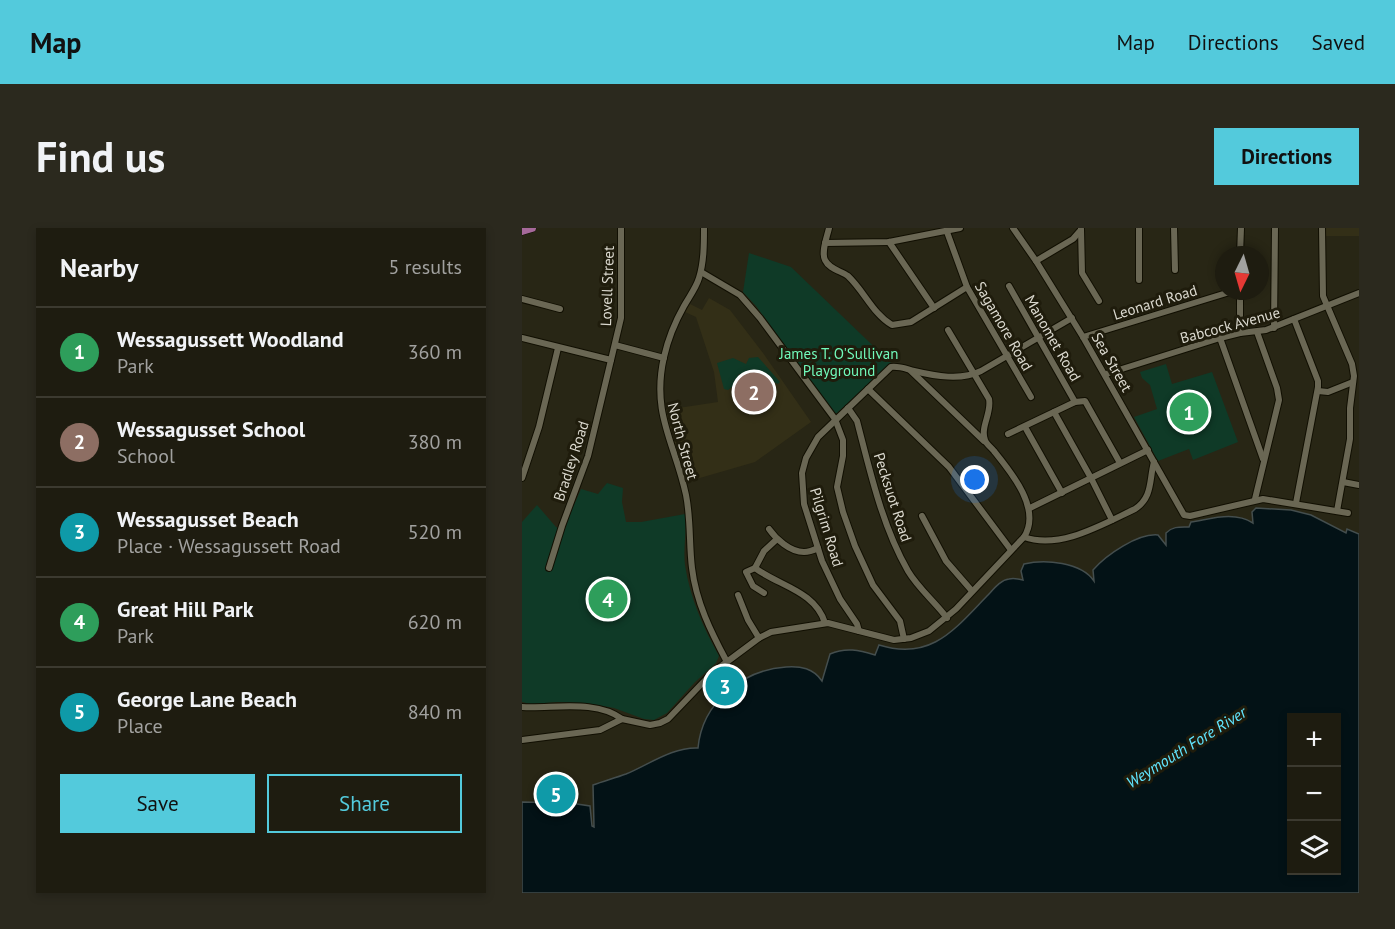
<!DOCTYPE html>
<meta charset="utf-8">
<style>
body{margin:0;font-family:"PT Sans",sans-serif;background:#2b291e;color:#f1f3f6}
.controls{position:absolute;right:18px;bottom:18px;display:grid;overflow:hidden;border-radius:0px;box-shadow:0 3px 9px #0003}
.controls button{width:54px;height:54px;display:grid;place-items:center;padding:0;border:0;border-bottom:2px solid #3c3a30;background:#1e1c10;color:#f1f3f6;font:30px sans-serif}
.compass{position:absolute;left:693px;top:18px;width:54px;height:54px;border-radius:50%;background:#1e1c10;box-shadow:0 3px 9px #0003;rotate:185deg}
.you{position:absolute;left:453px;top:252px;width:21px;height:21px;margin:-15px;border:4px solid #fff;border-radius:50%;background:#1a73e8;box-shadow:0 0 0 9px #1a73e833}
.badge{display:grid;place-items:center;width:39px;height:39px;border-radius:50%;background:#53cadc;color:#fff;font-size:20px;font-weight:700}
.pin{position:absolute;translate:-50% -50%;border:3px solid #fff;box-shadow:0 2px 6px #0006}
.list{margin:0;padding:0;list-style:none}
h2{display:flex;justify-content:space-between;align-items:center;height:78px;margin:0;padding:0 24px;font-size:26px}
h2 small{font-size:20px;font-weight:400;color:#a1a19f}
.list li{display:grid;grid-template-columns:39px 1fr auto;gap:18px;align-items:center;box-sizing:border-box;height:90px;padding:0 24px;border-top:2px solid #3c3a30}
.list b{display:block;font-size:22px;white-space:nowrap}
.list p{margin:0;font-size:20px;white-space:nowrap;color:#a1a19f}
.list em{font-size:20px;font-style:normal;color:#a1a19f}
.actions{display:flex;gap:12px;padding:18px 24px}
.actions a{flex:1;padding:14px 0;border:2px solid #53cadc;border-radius:0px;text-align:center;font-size:21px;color:#53cadc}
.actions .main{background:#53cadc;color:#111}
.icon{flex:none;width:33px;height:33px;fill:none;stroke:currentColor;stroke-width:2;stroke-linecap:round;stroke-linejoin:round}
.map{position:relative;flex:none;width:837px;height:665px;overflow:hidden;border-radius:0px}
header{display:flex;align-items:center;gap:36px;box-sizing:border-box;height:84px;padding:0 30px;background:#53cadc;color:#111}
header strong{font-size:28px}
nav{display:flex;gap:33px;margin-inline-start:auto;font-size:21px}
.intro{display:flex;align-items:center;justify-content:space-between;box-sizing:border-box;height:144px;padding:0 36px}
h1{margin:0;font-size:42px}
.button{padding:15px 27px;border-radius:0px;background:#53cadc;color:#111;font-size:21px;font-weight:700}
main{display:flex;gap:36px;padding:0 36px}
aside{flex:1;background:#1e1c10;border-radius:0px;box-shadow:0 3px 9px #0003}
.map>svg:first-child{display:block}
.built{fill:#332f17}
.green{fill:#0f3a27}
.water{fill:#031216;stroke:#444e4e;stroke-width:1.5;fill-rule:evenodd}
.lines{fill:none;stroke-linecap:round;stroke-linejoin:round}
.minor-casing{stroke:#110f02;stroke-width:8}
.major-casing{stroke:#110f02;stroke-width:9}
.minor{stroke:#6a6754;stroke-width:6}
.major{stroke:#a6699a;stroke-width:8}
.labels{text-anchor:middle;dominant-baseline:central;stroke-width:6;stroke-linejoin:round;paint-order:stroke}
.street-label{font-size:15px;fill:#dbd9cf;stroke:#1f1c0c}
.park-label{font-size:15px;fill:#71fabb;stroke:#1f1c0c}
.water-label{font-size:16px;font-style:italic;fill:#61e6ff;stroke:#1f1c0c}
</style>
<header>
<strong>Map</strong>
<nav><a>Map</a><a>Directions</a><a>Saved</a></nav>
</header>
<div class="intro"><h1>Find us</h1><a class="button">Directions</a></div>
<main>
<aside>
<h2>Nearby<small>5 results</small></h2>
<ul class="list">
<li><span class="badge" style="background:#2e9e5b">1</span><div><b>Wessagussett Woodland</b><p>Park</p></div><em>360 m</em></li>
<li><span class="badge" style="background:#8d6e63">2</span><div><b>Wessagusset School</b><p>School</p></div><em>380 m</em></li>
<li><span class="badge" style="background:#0f9aa8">3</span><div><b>Wessagusset Beach</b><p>Place · Wessagussett Road</p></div><em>520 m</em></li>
<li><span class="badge" style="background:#2e9e5b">4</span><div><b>Great Hill Park</b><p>Park</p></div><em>620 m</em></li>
<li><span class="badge" style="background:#0f9aa8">5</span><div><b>George Lane Beach</b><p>Place</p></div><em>840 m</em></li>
</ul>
<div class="actions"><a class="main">Save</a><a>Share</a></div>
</aside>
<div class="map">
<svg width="837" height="665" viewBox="0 0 837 665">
<rect width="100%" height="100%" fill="#282615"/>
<g class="built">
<rect x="803" y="0" width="34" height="8"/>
<path d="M187,70l21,12 33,43 48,69 -56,40 -69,20 -18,-57 -3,-15 53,-8 -4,-30 -18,-55 -11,-5 5,-8 12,6z"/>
</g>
<g class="green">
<path d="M227,25l42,14 100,96 -54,50h-3l-78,-107 -13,-14z"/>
<path d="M236,129l22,25 -2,2 -10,-4 -29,-6 -3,10 -8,6 -4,-1 -7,-26 16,-5 13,6 3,-6z"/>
<path d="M644,136l6,20 40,-12 26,70 -45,18 -4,-11 -31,12 -24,-44 23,-8 -7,-24 -8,-7 -2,-6z"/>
<path d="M85,255l16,5 -1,14 4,20h15l44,-8c2,17 -2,34 0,51 5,33 18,62 34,91l-3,7 -21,19 -28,31 -13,7 -10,-1 -30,-11 -28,-5 -28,-1 -27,2 -9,-2v-180l15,-17 19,22 7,3 18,-41 17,5z"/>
</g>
<path class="water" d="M734,280l35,2 20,5 35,18 1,-4 12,5v359h-837v-91l48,1 20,3 2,20 2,1 -1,-42c11,-4 22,-7 33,-11 24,-10 46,-27 72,-26 4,-45 44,-78 88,-81 15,-1 27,1 36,14l8,-27c16,-7 29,-4 45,1l4,-10c52,16 75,-15 108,-49 6,-6 13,-16 22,-17 4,-1 10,0 14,1l-2,-9 3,-7c21,-5 57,-2 70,17l-1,-11c13,-15 45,-37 65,-35l8,10v-12c7,-7 14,-6 23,-6l2,-5c20,-3 43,-11 62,1l-1,-11zM770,490h44v152h-44z"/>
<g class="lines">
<g class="minor-casing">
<g id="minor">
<path d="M182,0c0,16 0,34 -5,50 -3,10 -10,19 -15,28 -9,16 -16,33 -20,51 -13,57 11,86 22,138 5,25 3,49 6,73 4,34 19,64 35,94"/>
<path d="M307,0c-2,9 -8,24 -4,32 4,9 16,11 23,16 16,15 25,38 44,49l19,-3 56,-35"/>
<path d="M491,0l23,33 47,76 101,178 6,1 73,-17 85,14"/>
<path d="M652,0l1,42"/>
<path d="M800,0l1,68 29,68 2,12 -4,32v31l-13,72"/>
<path d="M559,1l1,44 17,28"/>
<path d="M425,4l20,55 64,110"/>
<path d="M367,14l45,66"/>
<path d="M303,15l64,-1 71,-14"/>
<path d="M718,27l1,-27"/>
<path d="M514,33l37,-22 7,-8"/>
<path d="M179,44l39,23 20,23 75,101 8,21v16l-6,31 6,25 12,34 18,39 27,36 4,18"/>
<path d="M617,52v-52"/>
<path d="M487,58l66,116"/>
<path d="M0,71l38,10"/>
<path d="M772,91l24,62v6l-22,116"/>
<path d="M752,100l1,-100"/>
<path d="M718,105v-42"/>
<path d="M561,109l150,-46"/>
<path d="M0,110l89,22 10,-42v-90"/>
<path d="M698,110l43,121"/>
<path d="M93,117l49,13"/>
<path d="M389,143l73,70"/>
<path d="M584,146l114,-36 20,-5 26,-3 93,-37"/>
<path d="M346,161l81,78 62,83"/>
<path d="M796,163l10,1 25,-10"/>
<path d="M326,180l9,13c13,50 25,105 51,150 10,17 27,31 39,47"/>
<path d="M532,184l37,66 21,42"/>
<path d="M503,199l37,66"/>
<path d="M486,206l67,-32 10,-1 35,62"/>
<path d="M0,250l17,-51 19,-79"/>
<path d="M821,254l16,3"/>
<path d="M733,271l24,-99 -2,-12 -20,-56"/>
<path d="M508,280l118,-58"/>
<path d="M400,288l24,45 26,30"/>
<path d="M247,301c7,10 21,23 35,23 5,0 10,-2 14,-4"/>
<path d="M502,309c36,13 79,-13 111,-28 18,-12 14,-29 19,-47"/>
<path d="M27,340l13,-42 26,-70 23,-96"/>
<path d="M233,340c24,18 60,23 70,55"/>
<path d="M233,340l-9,4 7,14 11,7"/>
<path d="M233,340l9,-17 13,-12"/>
<path d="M216,367l10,25 11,18"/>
<path d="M337,403l-2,-7 -17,-25 -18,-38 -18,-57 -2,-31 4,-15 12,-21 73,-70c9,-1 15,2 23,4 21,5 47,10 67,0l91,-53"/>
<path d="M0,479c30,2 74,-8 100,12"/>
<path d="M0,512l78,-10 22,-11 28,6 10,-2 8,-4 44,-46 47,-35 12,-6 57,-9 66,17 17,-2 18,-7 27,-22 68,-72c18,-28 -13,-65 -30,-86 -3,-4 -8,-7 -9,-11 -5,-13 7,-27 4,-41l-41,-69"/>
</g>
</g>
<g class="major-casing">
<path id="major" d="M0,3l10,-3"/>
</g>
<use href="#minor" class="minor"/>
<use href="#major" class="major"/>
</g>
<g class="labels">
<g class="street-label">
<text transform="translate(85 58) rotate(-88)">Lovell Street</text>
<text transform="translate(633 74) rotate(-17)">Leonard Road</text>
<text transform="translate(708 97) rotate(-15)">Babcock Avenue</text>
<text transform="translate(482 98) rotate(60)">Sagamore Road</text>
<text transform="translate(531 110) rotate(60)">Manomet Road</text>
<text transform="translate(590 134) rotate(60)">Sea Street</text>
<text transform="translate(161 213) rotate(75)">North Street</text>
<text transform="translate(49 233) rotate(-72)">Bradley Road</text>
<text transform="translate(371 269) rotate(72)">Pecksuot Road</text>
<text transform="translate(305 299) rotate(73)">Pilgrim Road</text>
</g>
<g class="park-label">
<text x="317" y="125">James T. O'Sullivan<tspan x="317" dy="17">Playground</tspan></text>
</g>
<g class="water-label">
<text transform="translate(664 519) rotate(-32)">Weymouth Fore River</text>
</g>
</g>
</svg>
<div class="controls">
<button>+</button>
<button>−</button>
<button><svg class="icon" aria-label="layers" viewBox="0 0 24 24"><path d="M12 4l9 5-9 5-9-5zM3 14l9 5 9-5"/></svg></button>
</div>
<svg class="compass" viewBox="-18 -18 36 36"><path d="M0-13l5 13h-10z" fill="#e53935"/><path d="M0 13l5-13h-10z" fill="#a1a19f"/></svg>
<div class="you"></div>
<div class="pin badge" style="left:667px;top:184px;background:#2e9e5b">1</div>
<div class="pin badge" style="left:232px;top:164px;background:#8d6e63">2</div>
<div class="pin badge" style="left:203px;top:458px;background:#0f9aa8">3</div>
<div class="pin badge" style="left:86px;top:371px;background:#2e9e5b">4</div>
<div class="pin badge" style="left:34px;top:566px;background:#0f9aa8">5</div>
</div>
</main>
